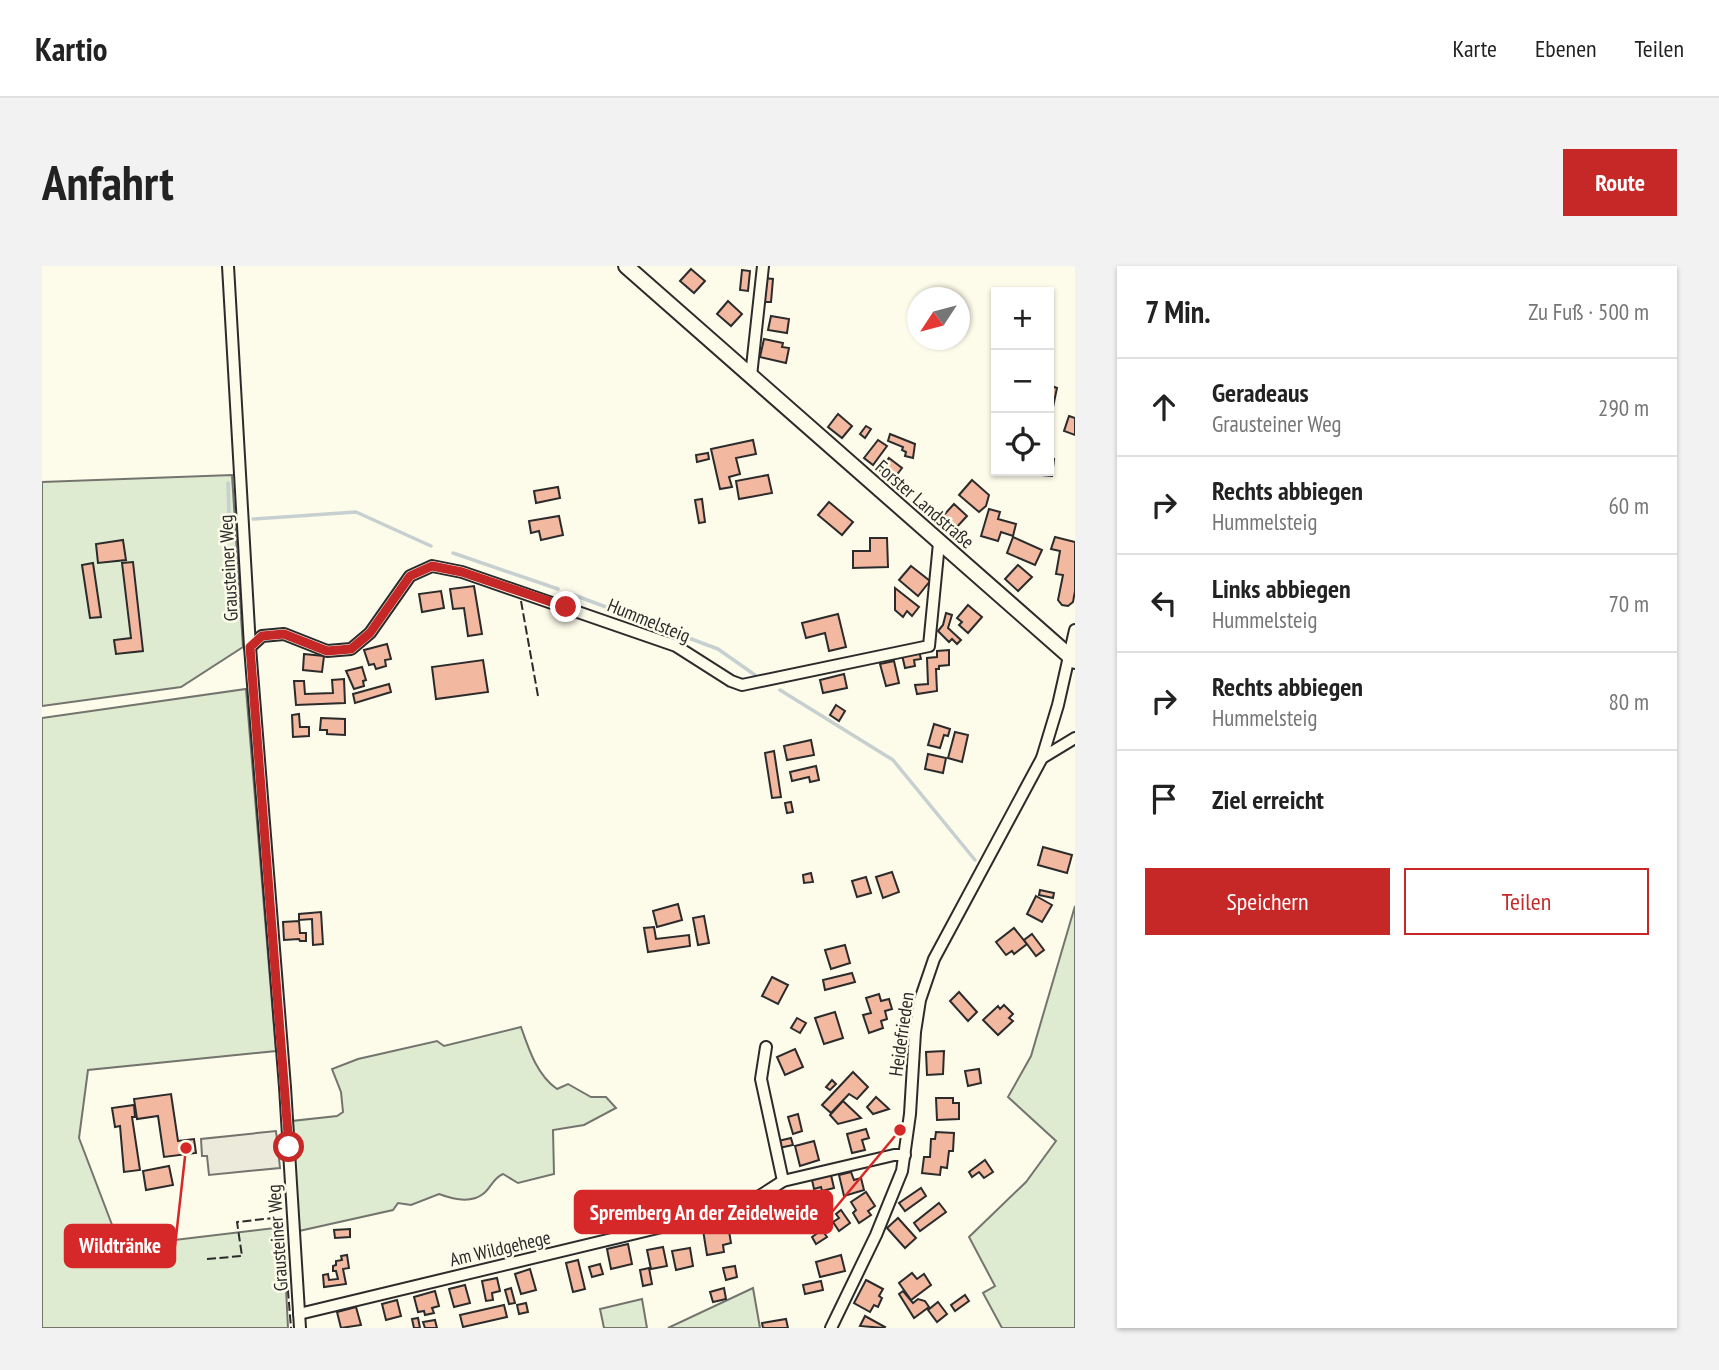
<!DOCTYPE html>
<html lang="de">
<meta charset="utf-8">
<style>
body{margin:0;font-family:"PT Sans Narrow",sans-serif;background:#f2f2f2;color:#222}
.controls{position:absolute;right:21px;top:21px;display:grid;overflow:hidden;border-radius:0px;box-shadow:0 2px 5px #0004}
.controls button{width:63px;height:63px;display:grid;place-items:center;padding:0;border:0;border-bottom:2px solid #e0e0e0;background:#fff;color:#222;font:35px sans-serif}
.compass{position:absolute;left:865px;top:21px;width:63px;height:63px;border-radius:50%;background:#fff;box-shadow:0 2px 5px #0004;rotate:234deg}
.stop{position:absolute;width:21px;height:21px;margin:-16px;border:5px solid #c62828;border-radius:50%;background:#fff}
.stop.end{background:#c62828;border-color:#fff;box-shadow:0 2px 7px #0008}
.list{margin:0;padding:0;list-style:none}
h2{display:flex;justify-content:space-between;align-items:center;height:91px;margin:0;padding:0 28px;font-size:30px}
h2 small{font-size:23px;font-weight:400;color:#767676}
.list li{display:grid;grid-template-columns:46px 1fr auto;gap:21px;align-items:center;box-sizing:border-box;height:98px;padding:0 28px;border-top:2px solid #e0e0e0}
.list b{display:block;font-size:26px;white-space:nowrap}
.list p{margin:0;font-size:23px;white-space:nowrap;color:#767676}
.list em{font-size:23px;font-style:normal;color:#767676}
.actions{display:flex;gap:14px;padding:21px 28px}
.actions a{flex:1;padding:16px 0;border:2px solid #c62828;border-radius:0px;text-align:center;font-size:24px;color:#c62828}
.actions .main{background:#c62828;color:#fff}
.icon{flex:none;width:38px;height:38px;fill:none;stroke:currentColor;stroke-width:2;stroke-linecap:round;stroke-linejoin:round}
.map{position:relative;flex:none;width:1033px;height:1062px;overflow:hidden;border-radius:0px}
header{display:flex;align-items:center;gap:42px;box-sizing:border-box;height:98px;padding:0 35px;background:#fff;border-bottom:2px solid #e0e0e0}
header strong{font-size:33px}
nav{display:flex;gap:38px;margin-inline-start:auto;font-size:24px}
.intro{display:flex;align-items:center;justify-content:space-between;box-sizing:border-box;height:168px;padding:0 42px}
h1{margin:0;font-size:49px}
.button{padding:18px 32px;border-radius:0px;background:#c62828;color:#fff;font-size:24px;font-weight:700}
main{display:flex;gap:42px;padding:0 42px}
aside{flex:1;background:#fff;border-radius:0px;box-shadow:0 2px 5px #0004}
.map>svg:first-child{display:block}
.green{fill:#deebd1;stroke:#74746e;stroke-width:2}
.parking{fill:#eceadb;stroke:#74746e;stroke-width:2}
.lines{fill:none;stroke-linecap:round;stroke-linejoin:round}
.stream{stroke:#c7d0d0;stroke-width:3.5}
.building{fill:#f2b8a0;stroke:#2b2b2b;stroke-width:2}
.street-casing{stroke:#2b2b2b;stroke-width:14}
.secondary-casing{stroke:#2b2b2b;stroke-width:18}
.street{stroke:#fdfbea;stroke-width:10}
.secondary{stroke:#fdfbea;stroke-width:14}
.fence{stroke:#2b2b2b;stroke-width:2;stroke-dasharray:9 3.5;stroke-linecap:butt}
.route{stroke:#c62828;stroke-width:9}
.labels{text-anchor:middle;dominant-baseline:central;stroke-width:5;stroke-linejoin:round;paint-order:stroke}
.street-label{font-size:19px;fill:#2b2b2b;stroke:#fdfbea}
.leader{fill:none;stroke:#d62828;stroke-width:2.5}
.callout-dot{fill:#d62828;stroke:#fdfbea;stroke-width:2.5}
.callout{fill:#d62828;stroke:#d62828;stroke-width:2.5}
.callout-label{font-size:21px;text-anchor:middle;font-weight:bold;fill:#fff}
</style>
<header>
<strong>Kartio</strong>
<nav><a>Karte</a><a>Ebenen</a><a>Teilen</a></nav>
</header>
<div class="intro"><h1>Anfahrt</h1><a class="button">Route</a></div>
<main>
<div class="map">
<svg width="1033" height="1062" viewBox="0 0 1033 1062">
<rect width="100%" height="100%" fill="#fdfbea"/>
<g class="green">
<path d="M190,209l11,172 -62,40 -139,19v-224z"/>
<path d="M204,423l30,362 -188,19 -9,68 35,92 19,-3 25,15 125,-15 5,101h-246v-610z"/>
<path d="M1033,640v422h-73l-19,-35 12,-7 -26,-49 57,-55 30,-41 -48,-44 23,-41z"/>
<path d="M479,761c8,23 16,48 36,62l11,-5 23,13h15l10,11 -32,17 -31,5 1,44 -36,9 -15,-9c-10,4 -12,14 -20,20 -13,10 -31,5 -44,0l-28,11 -13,-2 -5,7 -94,21 -7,-110 45,-5 6,-4 -2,-20 -9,-23 26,-10 79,-18 7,5z"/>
<path d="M711,1022l7,40h-92z"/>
<path d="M600,1033l5,29h-43l-4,-19z"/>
</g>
<path class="parking" d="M234,865l4,37 -71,7 -2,-19h-5l-1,-17z"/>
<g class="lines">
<g class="stream">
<path d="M186,217l1,33"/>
<path d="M211,253l103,-7 75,34"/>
<path d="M411,287l105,36"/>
<path d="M532,329l144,54 37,26"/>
<path d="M738,424l113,70 82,100"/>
</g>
</g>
<g class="building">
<path d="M649,3l14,12 -11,12 -14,-12z"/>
<path d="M700,4l8,1 -2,20 -8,-1z"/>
<path d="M722,12l9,1 -2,23h-9z"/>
<path d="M686,35l14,13 -11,12 -14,-12z"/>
<path d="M729,50l18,3 -2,14 -19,-3z"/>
<path d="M722,73l19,4 -1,4 7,1 -3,15 -26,-6z"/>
<path d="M1007,119l8,3 -8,38z"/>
<path d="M796,148l14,12 -10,12 -14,-11z"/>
<path d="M1027,150l6,2v17l-11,-4z"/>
<path d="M824,160l5,3 -6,9 -5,-4z"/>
<path d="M848,168l25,10 -2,14 -8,-2 1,-4 -4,-2 1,-3 -15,-6z"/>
<path d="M711,174l3,14 -20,4 4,16 -11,3 3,10 -12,2 -9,-40z"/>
<path d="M836,174l9,6 -14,19 -9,-7z"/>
<path d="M666,187l1,6 -12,3 -1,-7z"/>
<path d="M847,192l13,10 -10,13 -13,-11z"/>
<path d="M1007,193h5l-2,17 -10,-1v-4h7z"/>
<path d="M726,209l4,18 -33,6 -3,-18z"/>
<path d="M930,214l17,15 -3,11 -7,6 -20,-17z"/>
<path d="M516,221l2,11 -24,5 -2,-12z"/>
<path d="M660,233l3,23 -6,1 -4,-23z"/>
<path d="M787,236l24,20 -11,13 -24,-20z"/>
<path d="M912,238l13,12 -12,13 -13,-12z"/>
<path d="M947,243l11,3 -2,7 18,5 -3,12 -12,-4 -3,9 -17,-5z"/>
<path d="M517,250l4,19 -22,5 -2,-9 -8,2 -2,-12z"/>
<path d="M971,271l29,13 -7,15 -28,-12z"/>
<path d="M1013,271l20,5v49l-2,11 -5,4 -6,-1 -4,-5 5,-25 -7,-1 4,-23 -9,-2z"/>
<path d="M828,272h17l1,29 -35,1v-17h17z"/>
<path d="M81,274l3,20 -28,3 -2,-19z"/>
<path d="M91,296l10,89 -27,3 -2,-14 17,-2 -9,-75z"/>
<path d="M51,297l8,54 -11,1 -8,-53z"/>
<path d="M976,299l14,12 -14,14 -13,-12z"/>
<path d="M869,300l19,15 -12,15 -19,-16z"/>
<path d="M432,320l8,48 -14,2 -4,-28 -11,1 -3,-20z"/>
<path d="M853,322l24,19 -7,9 -5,-5 -4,6 -8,-7z"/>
<path d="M399,325l3,17 -22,4 -3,-18z"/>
<path d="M926,339l14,12 -14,16 -9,-8 3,-3 -5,-4z"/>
<path d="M904,347l6,2 -4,13 13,12 -4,4 -5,-5 -3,3 -11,-11 5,-6z"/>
<path d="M796,348l8,33 -17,4 -4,-18 -19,5 -4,-15z"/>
<path d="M345,378l4,15 -6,1 1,6 -10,3 -2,-5 -5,1 -5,-15z"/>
<path d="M907,384v15l-10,1v3h-3l1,22 -20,3 -2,-9 13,-1 -1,-26 10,-1v-6z"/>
<path d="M877,385l2,8 -7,1 1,6 -10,2 -3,-13z"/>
<path d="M262,388l20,2 -2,16 -19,-2z"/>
<path d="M441,394l5,32 -52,7 -4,-32z"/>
<path d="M852,395l5,22 -13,3 -6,-22z"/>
<path d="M320,401l4,13 -3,1 1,5 -10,3 -8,-18z"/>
<path d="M802,408l3,14 -24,5 -3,-13z"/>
<path d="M302,413l1,24 -49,2 -2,-24h10l1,13 28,-1 -1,-13z"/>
<path d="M347,418l2,8 -36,11 -2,-9z"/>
<path d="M794,439l9,6 -6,10 -9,-6z"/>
<path d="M257,448l1,13h9v9l-16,1 -1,-22z"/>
<path d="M279,452l24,1v16l-18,-1v-4h-7z"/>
<path d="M892,458l16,5 -2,7 -4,-1 -4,13 -12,-3z"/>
<path d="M913,466l13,3 -6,27 -14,-4z"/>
<path d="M769,474l3,15 -27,5 -3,-14z"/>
<path d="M732,485l7,46 -9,1 -7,-45z"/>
<path d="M886,488l18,4 -3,15 -18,-4z"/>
<path d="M774,500l3,14 -9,2 -1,-5 -17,4 -2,-9z"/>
<path d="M749,536l2,10 -6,1 -2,-10z"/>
<path d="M1001,581l29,8 -5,18 -29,-8z"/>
<path d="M850,606l7,20 -16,6 -7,-21z"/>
<path d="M769,607l2,9 -9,1 -1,-8z"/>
<path d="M824,611l5,16 -14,4 -5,-16z"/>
<path d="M998,624l14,3 -1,5 -14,-3z"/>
<path d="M994,630l16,9 -10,17 -15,-8z"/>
<path d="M636,638l4,16 -25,7 -4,-16z"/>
<path d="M279,646l2,32 -10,1 -1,-26 -13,1v-6z"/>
<path d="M662,650l5,27 -11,2 -5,-27z"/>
<path d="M257,655l1,12h6v8h-6l-1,-2 -15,1 -1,-18z"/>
<path d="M612,661l2,12 33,-4 1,11 -42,6 -4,-24z"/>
<path d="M972,662l13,16 -13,10 -2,-3 -6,4 -10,-13z"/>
<path d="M990,668l12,16 -8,6 -12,-16z"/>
<path d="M803,679l5,18 -19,6 -6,-19z"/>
<path d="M810,707l3,9 -30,8 -2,-10z"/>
<path d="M730,711l16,8 -10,19 -16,-8z"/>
<path d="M917,726l18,20 -9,9 -18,-20z"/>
<path d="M837,728l2,7 8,-2 3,10 -7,2 2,8 -6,2 2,7 -14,5 -6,-18 8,-2 -5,-15z"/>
<path d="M962,739l9,9 -4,4 4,3 -15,14 -15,-15 15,-14 2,3z"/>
<path d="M793,746l8,26 -19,6 -9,-26z"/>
<path d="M755,752l9,5 -6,10 -9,-5z"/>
<path d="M753,783l8,18 -18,8 -8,-18z"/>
<path d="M902,785l-1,23 -16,1 -1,-23z"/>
<path d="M937,803l2,14 -13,3 -3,-15z"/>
<path d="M811,806l15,15 -11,12 -8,-5 -18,19 -9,-8z"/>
<path d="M790,814l4,4 -6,6 -4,-3z"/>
<path d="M129,828l7,47 16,-2 2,14 -32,4 -6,-41 -21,3 -3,-20z"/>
<path d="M834,831l13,12 -16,5 -6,-7z"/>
<path d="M894,832h17v5h6v16l-22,1z"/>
<path d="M801,835l18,17 -23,6 -8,-9z"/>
<path d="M92,839l1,12h-3l8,53 -16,2 -4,-46 -5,1 -3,-19z"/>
<path d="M756,848l4,17 -9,3 -5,-17z"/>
<path d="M824,863l3,9 -7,2 3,10 -13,3 -5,-19z"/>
<path d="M894,866l18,1 -1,18h-4l-2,17 -6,-1 -1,8 -18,-2 2,-16h6l1,-18h4z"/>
<path d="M749,872l2,7 -14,3 -1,-7z"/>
<path d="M772,875l5,19 -19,6 -5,-20z"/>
<path d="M943,894l8,12 -9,6 -5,-6 -7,5 -3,-5z"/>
<path d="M127,900l4,19 -27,5 -3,-19z"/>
<path d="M809,906l3,8 7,-2 3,12 -20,6 -5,-21z"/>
<path d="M789,909l3,13 -12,3 -1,-4 -7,2 -2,-9z"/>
<path d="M879,922l5,8 -21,15 -6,-8z"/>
<path d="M824,926l9,14 -7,5 3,4 -12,8 -6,-10 3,-3 -5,-8z"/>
<path d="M897,937l7,9 -26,19 -6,-8z"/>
<path d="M799,944l9,13 -11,8 -6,-9 6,-4 -3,-4z"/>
<path d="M856,952l18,20 -11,10 -18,-20z"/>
<path d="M686,959l3,18 -8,2 1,7 -17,3 -4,-25z"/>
<path d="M308,963v8l-15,1 -1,-8z"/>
<path d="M780,964l5,7 -11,7 -4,-7z"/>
<path d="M586,978l4,20 -21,5 -4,-20z"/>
<path d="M621,981l4,19 -16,3 -4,-19z"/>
<path d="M648,982l3,18 -17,4 -4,-19z"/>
<path d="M305,989l2,13 -6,1 3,15 -22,3 -1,-12 5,-1 1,6 9,-1 -2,-8h-3v-5l3,-1v-4l6,-1 -1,-4z"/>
<path d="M799,989l4,16 -25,6 -4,-15z"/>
<path d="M536,994l7,29 -12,3 -7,-29z"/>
<path d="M558,998l3,10 -11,3 -3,-10z"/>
<path d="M693,1000l2,11 -11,3 -3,-12z"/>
<path d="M607,1002l3,16 -9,2 -3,-16z"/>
<path d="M488,1003l6,21 -15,4 -6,-20z"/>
<path d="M870,1007l5,6 7,-5 7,11 -20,15 -12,-17z"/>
<path d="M455,1012l3,13 -8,2 1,7 -7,1 -4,-20z"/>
<path d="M824,1014l17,9 -4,7 3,2 -4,9 -4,-2 -4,7 -16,-9z"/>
<path d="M779,1015l2,9 -18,4 -2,-9z"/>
<path d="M423,1019l5,18 -16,4 -5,-18z"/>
<path d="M469,1022l4,15 -6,1 -4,-14z"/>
<path d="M682,1022l2,11 -13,3 -3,-10z"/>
<path d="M393,1025l4,15 -7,2 2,5 -9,2 -1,-4 -6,1 -4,-15z"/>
<path d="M861,1025l10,12 5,-4 7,2 4,6 -15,11 -15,-24z"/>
<path d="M923,1029l4,6 -14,10 -4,-6z"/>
<path d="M355,1034l4,16 -15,4 -4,-16z"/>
<path d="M896,1036l9,12 -10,8 -9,-12z"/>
<path d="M484,1037l2,9 -9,2 -2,-9z"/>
<path d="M462,1039l3,12 -44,10 -3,-12z"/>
<path d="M314,1041l5,18 -20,3 -4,-16z"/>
<path d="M823,1050l20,11 -1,1 -24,-2z"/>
<path d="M376,1052l2,10h-6l-2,-9z"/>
<path d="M744,1053l2,9h-25l-1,-5z"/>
<path d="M393,1054l2,8h-12l-2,-6z"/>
</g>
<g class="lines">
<g class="street-casing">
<g id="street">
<path d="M186,0l22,381 35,440 15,241"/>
<path d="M709,110l12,-110"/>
<path d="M208,381l12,-11 22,-2 43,17 24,-2 19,-16 40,-57 22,-10 30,6 214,74 55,35 11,4 187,-39 10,-103"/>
<path d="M1000,492l33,-20"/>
<path d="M724,781l-5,32 22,102"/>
<path d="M257,1048l442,-106 42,-27 111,-26h11"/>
<path d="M789,1062l45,-93 26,-64 8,-57 5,-82 5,-32 14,-41 108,-201 16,-53 17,-75"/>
</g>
</g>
<g class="secondary-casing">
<path id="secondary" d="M584,0l449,395"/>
</g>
<use href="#street" class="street"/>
<use href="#secondary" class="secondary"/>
<g class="fence">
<path d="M479,335l17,95"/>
<path d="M165,993l35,-3 -5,-34 45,-5 9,111"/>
</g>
</g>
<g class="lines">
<path class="route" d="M247,881l-39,-500 12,-11 22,-2 43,17 24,-2 19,-16 40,-57 22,-10 30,6 104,35"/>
</g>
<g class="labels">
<g class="street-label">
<text transform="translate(883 238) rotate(41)">Forster Landstraße</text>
<text transform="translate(186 302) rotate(-93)">Grausteiner Weg</text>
<text transform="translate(607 354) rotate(22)">Hummelsteig</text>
<text transform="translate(859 768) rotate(-82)">Heidefrieden</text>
<text transform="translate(235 972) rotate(-94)">Grausteiner Weg</text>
<text transform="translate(458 982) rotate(-13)">Am Wildgehege</text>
</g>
</g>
<path class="leader" d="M858 864L790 946M144 882L133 980"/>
<g class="callout-dot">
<circle cx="858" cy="864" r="7"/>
<circle cx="144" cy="882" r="7"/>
</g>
<g class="callout">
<rect x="533" y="925" width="257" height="42" rx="7"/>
<rect x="23" y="959" width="110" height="42" rx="7"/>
</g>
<g class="callout-label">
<text x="662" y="954">Spremberg An der Zeidelweide</text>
<text x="78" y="987">Wildtränke</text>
</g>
</svg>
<div class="controls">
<button>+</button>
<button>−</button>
<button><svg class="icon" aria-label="locate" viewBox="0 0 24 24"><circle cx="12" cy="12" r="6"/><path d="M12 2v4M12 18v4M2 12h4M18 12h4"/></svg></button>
</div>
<svg class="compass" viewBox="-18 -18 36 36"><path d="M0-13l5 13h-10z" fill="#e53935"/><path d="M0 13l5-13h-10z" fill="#767676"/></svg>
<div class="stop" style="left:247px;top:881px"></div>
<div class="stop end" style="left:524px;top:341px"></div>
</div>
<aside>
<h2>7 Min.<small>Zu Fuß · 500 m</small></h2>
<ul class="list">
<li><svg class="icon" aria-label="ahead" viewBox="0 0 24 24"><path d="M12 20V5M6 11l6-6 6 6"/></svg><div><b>Geradeaus</b><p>Grausteiner Weg</p></div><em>290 m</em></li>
<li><svg class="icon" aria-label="right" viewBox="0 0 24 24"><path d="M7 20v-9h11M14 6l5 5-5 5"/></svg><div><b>Rechts abbiegen</b><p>Hummelsteig</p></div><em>60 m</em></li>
<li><svg class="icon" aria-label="left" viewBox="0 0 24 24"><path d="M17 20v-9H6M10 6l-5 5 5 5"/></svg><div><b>Links abbiegen</b><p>Hummelsteig</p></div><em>70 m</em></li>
<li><svg class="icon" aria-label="right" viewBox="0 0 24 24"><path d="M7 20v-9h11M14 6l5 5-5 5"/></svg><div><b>Rechts abbiegen</b><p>Hummelsteig</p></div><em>80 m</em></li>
<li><svg class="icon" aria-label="arrive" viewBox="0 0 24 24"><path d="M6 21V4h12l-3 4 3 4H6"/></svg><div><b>Ziel erreicht</b></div></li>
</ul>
<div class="actions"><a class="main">Speichern</a><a>Teilen</a></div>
</aside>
</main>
